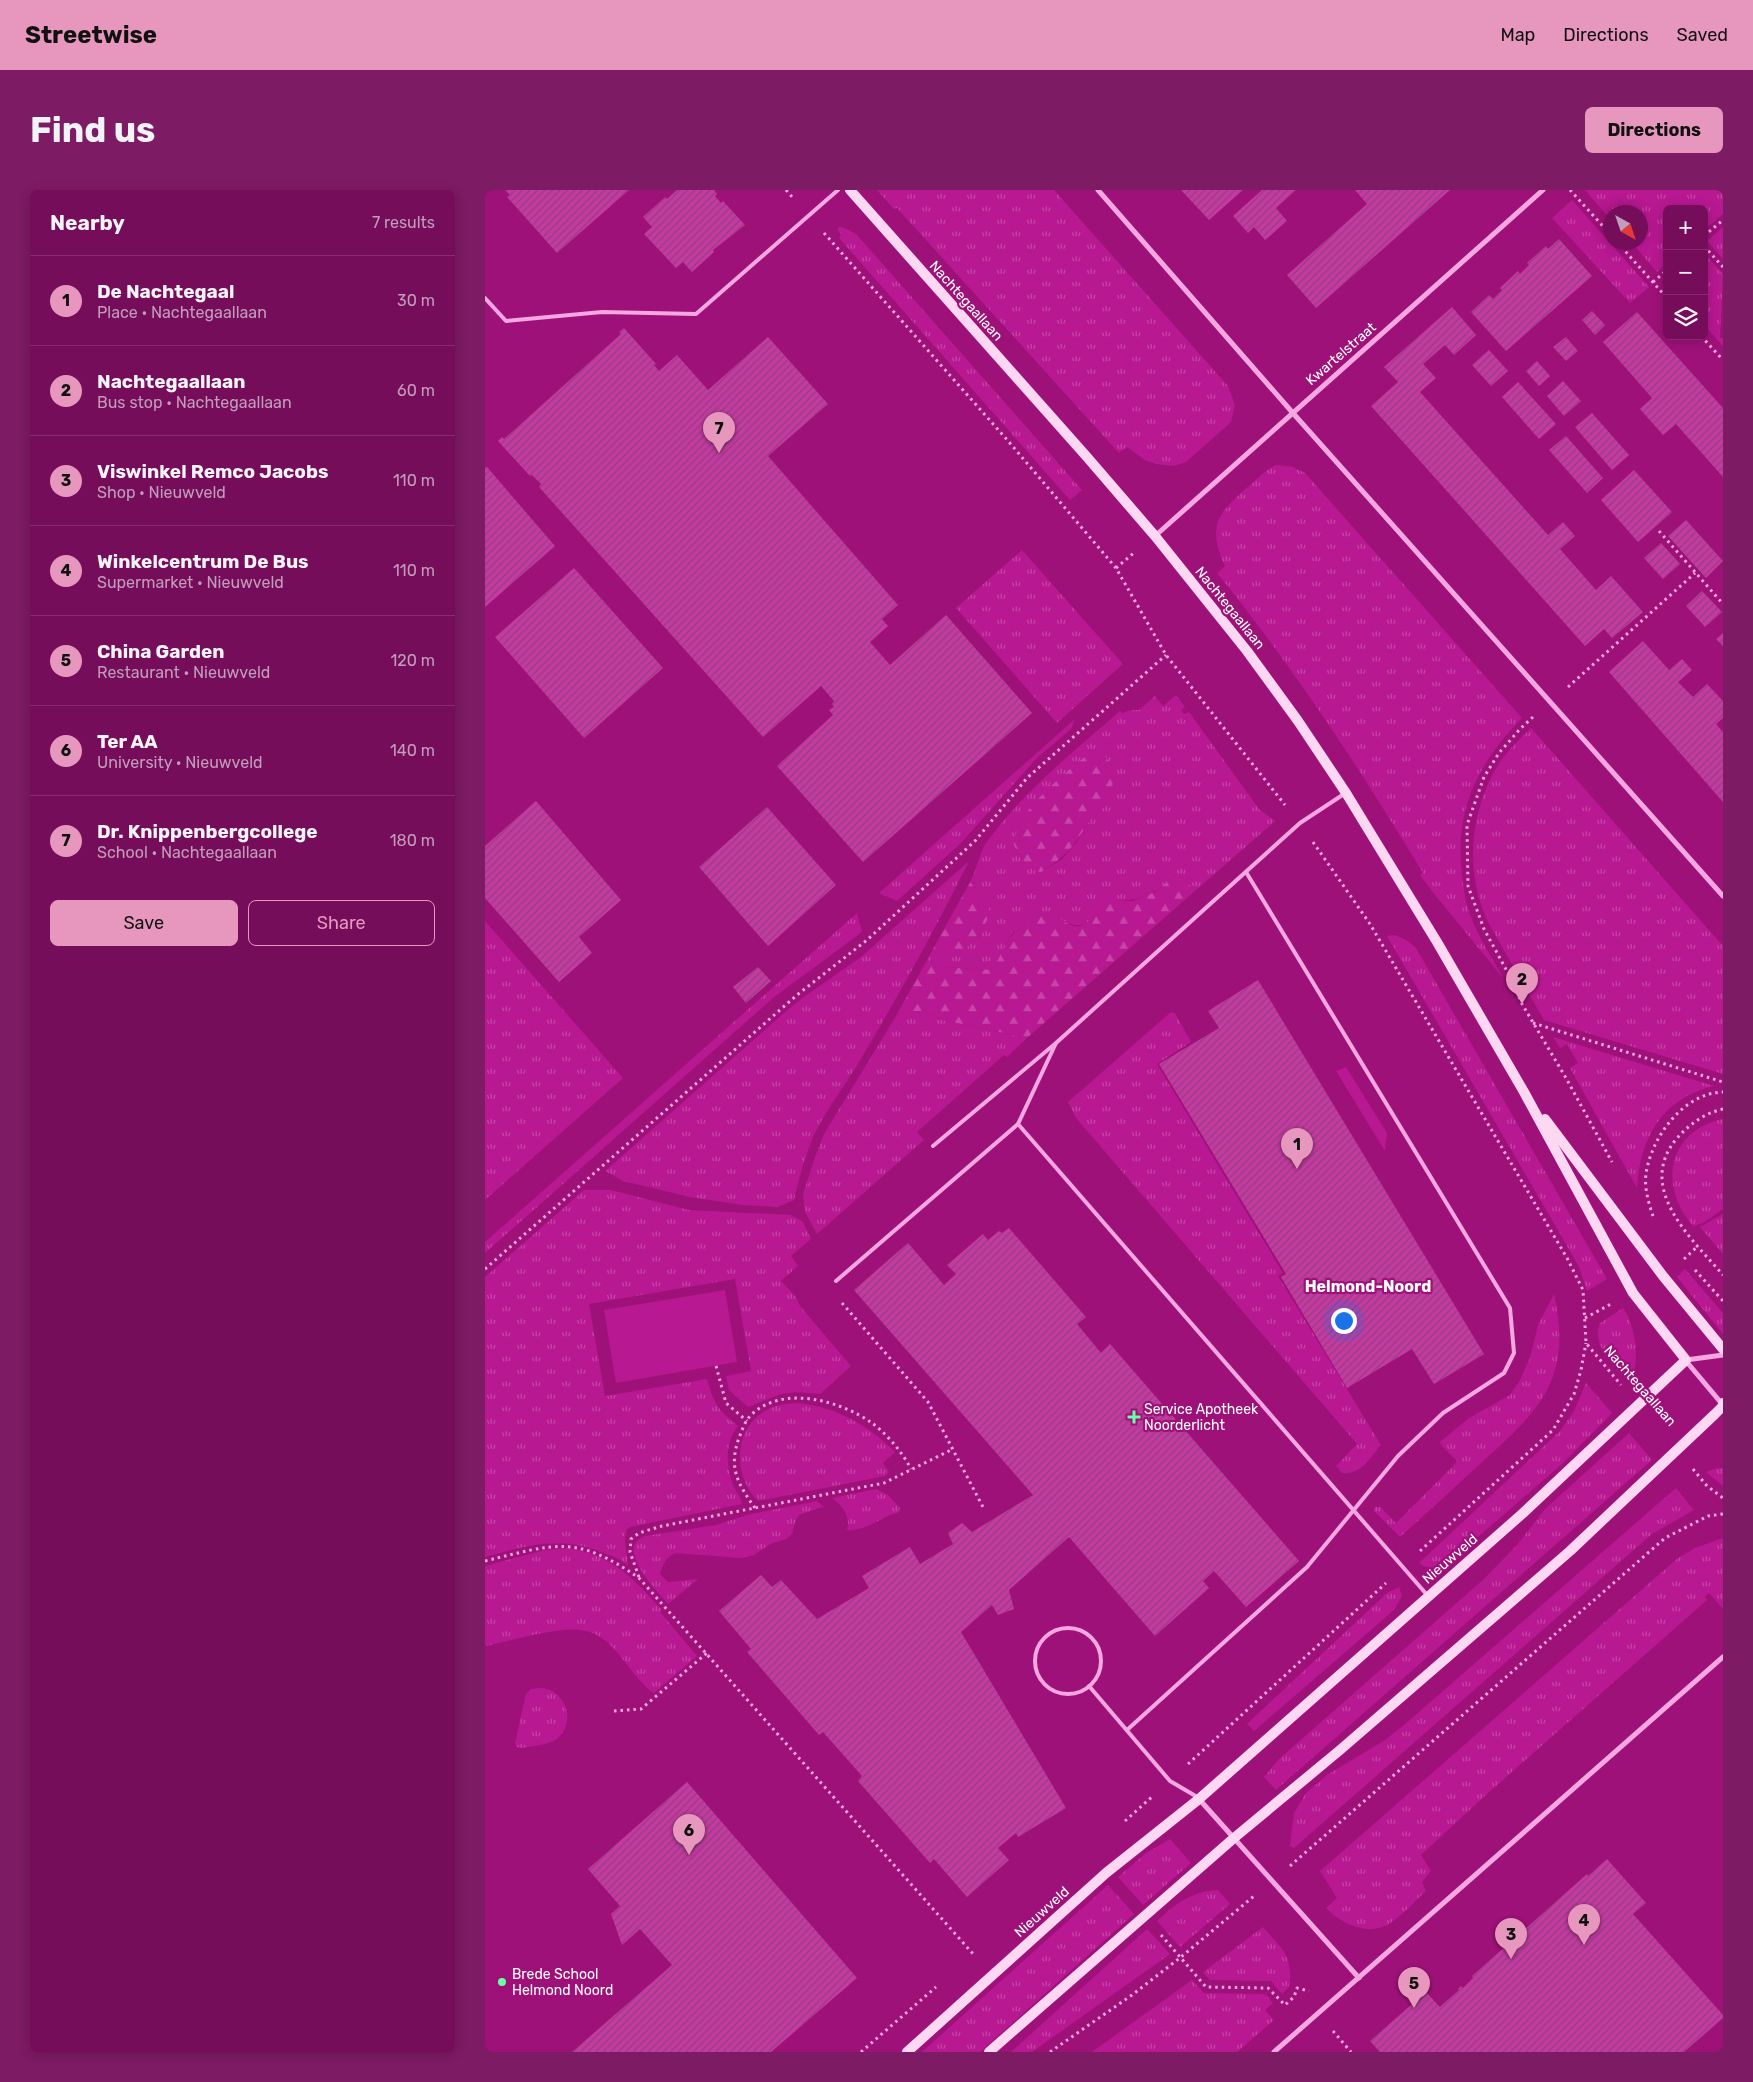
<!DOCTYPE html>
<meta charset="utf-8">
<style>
body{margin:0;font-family:Rubik,sans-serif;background:#7d1b64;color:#f1f3f6}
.controls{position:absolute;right:15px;top:15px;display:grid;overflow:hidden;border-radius:8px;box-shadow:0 2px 12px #0003}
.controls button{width:45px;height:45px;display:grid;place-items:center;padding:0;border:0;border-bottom:1px solid #872d71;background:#760d5b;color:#f1f3f6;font:25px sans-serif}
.compass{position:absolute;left:1118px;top:15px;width:45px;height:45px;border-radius:50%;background:#760d5b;box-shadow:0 2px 12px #0003;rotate:140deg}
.you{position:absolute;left:858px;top:1130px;width:18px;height:18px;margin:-12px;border:4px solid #fff;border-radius:50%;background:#1a73e8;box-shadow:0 0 0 8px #1a73e833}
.badge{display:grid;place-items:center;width:32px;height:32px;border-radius:50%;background:#e797bd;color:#111;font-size:16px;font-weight:700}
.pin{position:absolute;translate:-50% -41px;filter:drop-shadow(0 1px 2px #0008)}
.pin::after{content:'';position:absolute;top:26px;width:18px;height:15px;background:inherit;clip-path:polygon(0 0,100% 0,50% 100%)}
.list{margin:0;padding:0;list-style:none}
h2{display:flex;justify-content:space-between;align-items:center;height:65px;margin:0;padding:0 20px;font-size:21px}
h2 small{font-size:16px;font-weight:400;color:#c29cbb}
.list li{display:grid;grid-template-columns:32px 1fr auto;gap:15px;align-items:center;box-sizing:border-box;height:90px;padding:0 20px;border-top:1px solid #872d71}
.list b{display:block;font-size:19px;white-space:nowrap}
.list p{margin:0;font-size:16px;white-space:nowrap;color:#c29cbb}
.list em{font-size:16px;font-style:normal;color:#c29cbb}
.actions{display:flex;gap:10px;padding:15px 20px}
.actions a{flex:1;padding:11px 0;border:1px solid #e797bd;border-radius:8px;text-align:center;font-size:18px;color:#e797bd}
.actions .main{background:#e797bd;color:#111}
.icon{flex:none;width:28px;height:28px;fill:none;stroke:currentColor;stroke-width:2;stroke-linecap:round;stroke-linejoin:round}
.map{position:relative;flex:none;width:1238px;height:1862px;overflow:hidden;border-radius:8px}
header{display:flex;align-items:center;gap:30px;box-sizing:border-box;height:70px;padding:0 25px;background:#e797bd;color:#111}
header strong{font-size:24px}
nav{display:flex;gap:28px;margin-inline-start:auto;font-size:18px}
.intro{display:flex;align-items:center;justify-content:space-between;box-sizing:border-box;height:120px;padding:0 30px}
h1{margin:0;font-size:35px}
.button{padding:12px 22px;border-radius:8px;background:#e797bd;color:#111;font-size:18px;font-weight:700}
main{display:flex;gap:30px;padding:0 30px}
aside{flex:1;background:#760d5b;border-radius:8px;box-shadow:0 2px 12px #0003}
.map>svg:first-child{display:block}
.grass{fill:url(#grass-tufts);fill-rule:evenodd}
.forest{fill:url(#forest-firs)}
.garden{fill:#b81891}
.building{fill:url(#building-hatch)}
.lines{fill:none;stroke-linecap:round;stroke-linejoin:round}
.path{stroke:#f5a7e2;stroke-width:3;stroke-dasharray:2.5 4;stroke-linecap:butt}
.lane{stroke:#f5a7e2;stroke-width:4}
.street{stroke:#f5a7e2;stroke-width:5}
.secondary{stroke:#fed7f3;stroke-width:10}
.poi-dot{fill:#6bffa8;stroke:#9e1179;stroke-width:2}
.labels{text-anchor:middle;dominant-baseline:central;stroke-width:4.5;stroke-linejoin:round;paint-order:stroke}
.street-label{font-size:14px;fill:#fff;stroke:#9e1179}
.poi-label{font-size:14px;fill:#fff;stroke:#9e1179;text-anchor:start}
.quarter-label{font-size:16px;font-weight:bold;fill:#fff;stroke:#9e1179}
</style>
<header>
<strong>Streetwise</strong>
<nav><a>Map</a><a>Directions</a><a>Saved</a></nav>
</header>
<div class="intro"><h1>Find us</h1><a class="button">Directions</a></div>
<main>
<aside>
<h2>Nearby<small>7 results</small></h2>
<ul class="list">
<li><span class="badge">1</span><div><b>De Nachtegaal</b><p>Place · Nachtegaallaan</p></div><em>30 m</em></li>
<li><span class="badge">2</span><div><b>Nachtegaallaan</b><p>Bus stop · Nachtegaallaan</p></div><em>60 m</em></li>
<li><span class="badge">3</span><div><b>Viswinkel Remco Jacobs</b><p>Shop · Nieuwveld</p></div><em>110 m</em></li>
<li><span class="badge">4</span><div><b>Winkelcentrum De Bus</b><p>Supermarket · Nieuwveld</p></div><em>110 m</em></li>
<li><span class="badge">5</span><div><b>China Garden</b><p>Restaurant · Nieuwveld</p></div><em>120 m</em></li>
<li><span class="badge">6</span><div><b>Ter AA</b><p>University · Nieuwveld</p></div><em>140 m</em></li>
<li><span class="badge">7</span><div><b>Dr. Knippenbergcollege</b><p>School · Nachtegaallaan</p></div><em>180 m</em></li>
</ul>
<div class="actions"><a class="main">Save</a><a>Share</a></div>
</aside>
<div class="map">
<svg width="1238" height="1862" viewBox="0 0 1238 1862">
<defs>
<pattern id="grass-tufts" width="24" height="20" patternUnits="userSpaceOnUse" patternTransform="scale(1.25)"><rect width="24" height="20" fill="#b81891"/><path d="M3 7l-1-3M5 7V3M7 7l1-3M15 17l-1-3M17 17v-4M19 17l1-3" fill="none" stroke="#c646a7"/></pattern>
<pattern id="forest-firs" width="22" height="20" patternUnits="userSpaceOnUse" patternTransform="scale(1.25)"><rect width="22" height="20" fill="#b81891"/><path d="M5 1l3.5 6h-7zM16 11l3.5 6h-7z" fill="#c646a7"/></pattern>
<pattern id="building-hatch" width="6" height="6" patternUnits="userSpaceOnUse" patternTransform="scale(1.25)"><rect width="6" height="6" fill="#c539a2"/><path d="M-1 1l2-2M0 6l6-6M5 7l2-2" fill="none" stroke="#8f427b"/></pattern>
</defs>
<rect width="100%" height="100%" fill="#9e1179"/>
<g class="grass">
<path d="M392,0h177l174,196 7,19 -4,17 -45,40 -12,4 -18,-2 -11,-4 -18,-13 -8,6 -222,-245 -3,1z"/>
<path d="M1100,0h138v24l-19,16v-21h-37v54l-10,9 -25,-29 9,-1v-30h-30l-1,7z"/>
<path d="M1087,10l77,87 -19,16 -78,-85z"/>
<path d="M355,37l9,3 8,5 225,255 -12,10 -231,-262 2,-3 -4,-7z"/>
<path d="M1238,37v32l-16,-18z"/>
<path d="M1219,63l19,21 -3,64h3v8l-19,-21z"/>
<path d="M792,275l16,2 12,6 217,245c-43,44 -68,91 -60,155 1,13 3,28 8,41 8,23 22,43 33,64l-72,-88 -11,-15 3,-2c-63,-104 -129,-205 -206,-300l8,-7c-19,-41 -6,-54 24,-80 9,-8 17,-17 28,-21z"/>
<path d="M537,360l101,114 -66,59 -101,-115z"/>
<path d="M691,505l9,12 -4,3 3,4 5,-2 70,97 16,12 -80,70 -17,-18c-27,23 -34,28 -70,28 -20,20 -22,33 -50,17l-45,14 -20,38 -49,-3 -17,-7 6,-11h31l18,-16 8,-21 -10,-18 -10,-12c7,-12 9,-29 16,-39 37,-51 87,-91 134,-132l2,2 9,-3h8l16,-14 8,10zM621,567l9,14 -12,36 -13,13 -14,23 -14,16 -21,13z"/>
<path d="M590,529l-4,10 -33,28 -78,87 -63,57 -18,-8z"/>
<path d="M1046,538l192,218v128l-179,-54 -55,-96c-25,-50 -20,-115 11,-162 8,-12 20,-23 31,-34z"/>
<path d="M484,671c-33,67 -69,132 -107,196 -15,26 -35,51 -48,78 -9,21 -15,43 -20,65l-16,7 -35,-2 -53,-8 -67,-16 -18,-10 179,-158 17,-14 60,-42z"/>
<path d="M372,723l5,19 -89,66 -288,255v-11z"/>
<path d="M0,731l138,157 -138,122z"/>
<path d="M910,745l13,6 8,7 191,331 -20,12 -8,-24 -9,-16 -183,-315z"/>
<path d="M428,820l11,1 18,9 85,18 -20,19 -3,-2 -87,77 7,8 -107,94 -12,-22 -2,-18 12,-37 9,-23 72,-118 10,-5z"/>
<path d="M686,822l4,1 16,29 -34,22 126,209 -5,3 103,169c-11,13 -20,30 -39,28l-6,-7 21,-22 -281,-326 -8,-16z"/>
<path d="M1068,847l161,49c-52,12 -74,52 -77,102l-67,-120 8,-5 -11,-19 -7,4z"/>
<path d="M1238,929v90l-20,14 -10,3c-35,-40 -26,-95 30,-107z"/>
<path d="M99,1000h27l78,20 102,5 12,7 8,17 -20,17 7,10 -17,15 15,16 4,9 51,60 -31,28 -24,-2 -15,2 -33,13 -19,-17 -3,-14 25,-5 -16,-92 -146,25 16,92 102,-17c7,25 11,31 31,47 -14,17 -12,42 -4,61 3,6 8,12 8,17l-112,23 -4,3 -1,10 3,26c-7,-7 -18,-11 -27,-14 -42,-17 -75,-6 -116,5v-280z"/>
<path d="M1238,1024v40l-23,-27z"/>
<path d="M1200,1079l38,44v21l-46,-57z"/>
<path d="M1069,1104c19,85 -14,116 -73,169 -27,25 -54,50 -81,74l-26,-26 1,-4h5l16,16 60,-60v-3l-14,-14 -2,-4 29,-24 41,-23 9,-13 11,-24 8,-33z"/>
<path d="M1138,1118c13,18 18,56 7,75 -14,-15 -39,-36 -30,-60z"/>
<path d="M1101,1193l26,30 -50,51 -114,99c-11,6 -19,7 -29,0l141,-132 14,-20z"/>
<path d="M310,1213c40,3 72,21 100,49l-12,11 6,9 -4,4 -127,25c-25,-23 -25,-72 7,-90 9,-6 19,-7 30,-8z"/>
<path d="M1144,1243l23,27 -376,330 -12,-13 15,-18 205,-180 33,-34 28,-36z"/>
<path d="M1232,1278h6v18l-17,-14z"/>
<path d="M1191,1298l18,22 -42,24 -358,314 -4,-2 4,-33 12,-20 21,-18 58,-35 19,-15z"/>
<path d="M391,1299l12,6 12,13 -2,5c-21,4 -26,17 -51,17 4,-13 -4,-24 -15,-32z"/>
<path d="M332,1311l8,7 -3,-1 -23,8 -4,7 -3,12 -6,5 -16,5 -16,11 -13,3 -66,-5c-10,5 -12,11 -15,21l8,8 30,-3 -30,25c-10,-12 -55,-56 -23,-68l71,-11 31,-10z"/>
<path d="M1238,1348v71l-14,-16 -4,4 2,3 -219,193 -67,62 10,16 -9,11 4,9c-11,10 -26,27 -39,34 -20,11 -47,-2 -61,-17l11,-10 -17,-27 358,-313 17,-10z"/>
<path d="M82,1358c46,7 65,29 95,62l-2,2 37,44 -43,37c-12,-6 -30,-34 -41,-45 -9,-10 -20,-17 -33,-18 -23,-3 -71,11 -95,16v-80l60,-16z"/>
<path d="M914,1397l3,9 -8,14 -140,121 -7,-7 140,-131z"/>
<path d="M55,1498c24,0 37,32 19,49 -8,8 -27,9 -38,11l-4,-1 -2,-4 11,-49 5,-5z"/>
<path d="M685,1649l21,24 -48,42 -25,-28 28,-24z"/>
<path d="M623,1695l26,29 -154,138h-58z"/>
<path d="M733,1700l12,14 -50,43 -23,-26c18,-17 35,-30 61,-31z"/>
<path d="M778,1737c18,21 31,29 26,60l-7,7 -11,-13 -61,-1 -7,-8z"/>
<path d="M662,1739l23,25 -138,98h-21z"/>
<path d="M707,1790l12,13 61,1 8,9 -8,7 9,10 -37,32h-145z"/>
</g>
<g class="forest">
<path d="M607,561l14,6 9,14c-2,12 -4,26 -12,37 -4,5 -10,8 -14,14 -17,26 -21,33 -48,50 -15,-2 -20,-14 -27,-27 1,-6 2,-13 4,-19 14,-27 51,-56 74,-75z"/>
<path d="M693,683l17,18 -168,147 -85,-18 -18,-9h-18l-10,5 31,-56 17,7 49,3c12,-25 30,-66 65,-52 7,3 14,10 22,8 11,-3 19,-19 28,-25h25l22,-9z"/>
<path d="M485,692l10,12 10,18 -8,21 -17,16h-32z"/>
</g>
<g class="garden">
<path d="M861,877l41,66 -2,18 -49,-80z"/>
<path d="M240,1100l12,72 -121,21 -12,-73z"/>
</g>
<g class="building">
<path d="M20,0h124l-72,63 -50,-56 3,-2z"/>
<path d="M192,0h37l3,4 -2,2 6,7 2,-2 22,24 -32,25 1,2 -22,20 -9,-10 -7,6 -32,-34 8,-7 -9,-10 22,-20 2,2z"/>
<path d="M696,0h62l-34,30z"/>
<path d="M777,0h34l-20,18 11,13 -22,19 -11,-13 -6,6 -15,-17z"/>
<path d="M870,0h95l-134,118 -29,-33 80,-71z"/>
<path d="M1074,49l33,37 -86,75 -35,-39 18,-17 4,4 9,-9 -2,-2 18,-17 2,3 9,-9 -2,-2 19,-17 2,3z"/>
<path d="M967,117l24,28 -22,20 -9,-10 -22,19 13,14 -16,14 128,143 15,-13 12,14 -15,13 36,41 15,-14 32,36 -31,26 -8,-9 -19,17 -214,-240 27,-24 -14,-15z"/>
<path d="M1107,121l13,14 -10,10 -13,-15z"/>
<path d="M1152,122l86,96v69l-47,-53 -13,11 -23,-26 12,-11 -49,-56z"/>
<path d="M139,138l32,36 -2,1 5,6 18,-16 31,35 60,-53 60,67 -60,52 130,149 -16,14 6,7 -18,16 20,23 56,-50 86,98 -169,149 -86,-96 56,-51 -4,-5 5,-3 -2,-3 2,-3 -13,-15 -58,51 -224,-250 2,-3 -9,-9 -2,1 -32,-35 4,-4 2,2 117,-105 -2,-2z"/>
<path d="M1081,147l12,14 -12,10 -13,-14z"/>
<path d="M1004,160l19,21 -17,15 -19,-21z"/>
<path d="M1052,171l13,15 -11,10 -13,-15z"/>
<path d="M1078,191l18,20 -17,15 -17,-20z"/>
<path d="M1033,192l38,42 -17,15 -37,-42z"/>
<path d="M1107,223l37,42 -17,15 -37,-43z"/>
<path d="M1081,246l37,42 -16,15 -38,-43z"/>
<path d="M2,277l68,79 -70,61v-139z"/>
<path d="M1149,280l38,42 -34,30 -37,-42z"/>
<path d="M1201,330l37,41 -17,17 -38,-42z"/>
<path d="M1176,353l19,21 -17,15 -19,-21z"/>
<path d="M89,378l89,100 -79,70 -89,-101z"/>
<path d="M1217,401l20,21 -17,15 -19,-21z"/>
<path d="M1238,443v13l-7,-7z"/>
<path d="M1158,451l26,29 13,-11 10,11 -14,12 15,15 14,-13 16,17v17l-7,6 7,8v70l-114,-130z"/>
<path d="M51,611l85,99 -42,37 13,16 -33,29 -74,-84v-52z"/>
<path d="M282,617l69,78 -68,61 -69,-79z"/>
<path d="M273,777l13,14 -25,22 -13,-16z"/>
<path d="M773,790l226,374 -50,30 -22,-35 -65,39 -66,-111 5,-3 -127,-210 60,-36 -11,-17z"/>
<path d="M524,1038l77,89 -9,7 24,29 9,-9 189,217 -53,46 -32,-36 -11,10 6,7 -54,48 -86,-99 -60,53 5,19 -16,6 -6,-10 -31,27 105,176 -48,29 -2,-4 -18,15 11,12 -42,37 -33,-38 -4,4 -72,-82 4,-5 -39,-44 -4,3 -72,-83 4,-3 -32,-38 42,-36 11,12 9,-7 36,39 52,-31 -7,-12 48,-29 10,17 33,-20 -5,-11 14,-10 10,9 61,-37 -179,-205 54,-47 36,42 12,-11 -9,-9 36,-31 5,6 11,-9 3,2z"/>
<path d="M202,1592l170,196 -86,74h-199l100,-87 -32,-36 -18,16 -11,-31 9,-8 -32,-37z"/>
<path d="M1122,1669l39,44 -13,11 90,101v3l-39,34h-304l-10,-11 56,-49 14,15 19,-17 -1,-1 3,-3 2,2 10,-10 -1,-2 115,-102 1,2z"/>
</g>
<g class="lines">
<g class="path">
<path d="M301,0l7,8"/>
<path d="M1085,0l41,45"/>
<path d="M339,43l185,209 107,126 50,87 119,150"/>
<path d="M1219,46l19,-16"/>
<path d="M1132,52l50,56"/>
<path d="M1219,56l19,21"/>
<path d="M1168,92l14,-12"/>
<path d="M1216,146l22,24"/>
<path d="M1174,341l64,73"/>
<path d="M631,378l19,-16"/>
<path d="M1083,497l127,-114"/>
<path d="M1048,527l-13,12 -21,24 -15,24 -17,48 1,61 16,43 24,44 14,31 44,74 46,84"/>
<path d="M828,652l57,82 197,334 16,32 3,53 35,42"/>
<path d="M1048,833l190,59"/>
<path d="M1238,919c-18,4 -33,15 -45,28 -44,50 13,101 45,138"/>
<path d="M1168,1026c-4,-12 -9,-28 -7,-42 5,-36 37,-81 77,-82"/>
<path d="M1199,1069l14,-13"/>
<path d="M0,1079l312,-274 70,-55 108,-99 52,-63 139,-123"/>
<path d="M1210,1080l28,31"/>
<path d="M357,1113l86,99 56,107"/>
<path d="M1100,1128l26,-14"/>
<path d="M231,1176l10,37 21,18"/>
<path d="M1208,1279l14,17 16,12"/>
<path d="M270,1318c-17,-24 -27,-40 -16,-70 3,-8 6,-17 12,-23 32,-31 90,-14 121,8 16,12 30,29 39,46"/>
<path d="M935,1361l133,-121 21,-36 7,-24 5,-27"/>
<path d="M0,1371c70,-17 91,-27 154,17l335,377"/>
<path d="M154,1387l-9,-25 1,-13 8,-6 23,-7 222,-43 69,-34"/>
<path d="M129,1521l27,-2 66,-56"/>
<path d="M703,1574l198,-181"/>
<path d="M640,1631l29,-26"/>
<path d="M805,1676l375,-328 43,-22 15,-2"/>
<path d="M676,1745l45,52 62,1 17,17 9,-8 3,-9 12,3"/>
<path d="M848,1841l18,21"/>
<path d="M376,1862l75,-65"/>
<path d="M565,1862l82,-57 49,-38 73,-61"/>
</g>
<g class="lane">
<path d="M0,108l21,23 96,-9 94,2 142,-124"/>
<path d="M571,853l-38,81 410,472"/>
<path d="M448,956l123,-103 244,-220 44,-29"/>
<path d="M351,1091l182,-157"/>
<circle cx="583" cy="1471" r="33"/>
<path d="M604,1496l81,95 29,17"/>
<path d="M642,1540l180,-163 91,-111 45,-43 61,-40 10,-20 -4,-45 -264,-436"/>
</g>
<g class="street">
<path d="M613,0l194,222 431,484"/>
<path d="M670,346l388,-346"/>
<path d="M1201,1170l37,-5"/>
<path d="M1201,1171l36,43"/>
<path d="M714,1609l160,179"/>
<path d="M789,1862l449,-395"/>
</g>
<g class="secondary">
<path d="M365,0l237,267 68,79 92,115 51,70 48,72 91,149 87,150 109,201 53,67 -164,154 -323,285 -93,74 -199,179"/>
<path d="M1060,929l118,157 60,73"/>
<path d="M504,1862l245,-214 106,-88 230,-199 145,-137 8,-8v-3"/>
</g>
</g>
<g class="poi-dot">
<path d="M646.5 1219.5h5v5h5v5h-5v5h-5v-5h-5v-5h5z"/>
<circle cx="17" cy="1792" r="5"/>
</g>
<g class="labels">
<g class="street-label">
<text transform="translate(481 111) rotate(48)">Nachtegaallaan</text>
<text transform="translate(856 164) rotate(-41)">Kwartelstraat</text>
<text transform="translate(745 418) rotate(51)">Nachtegaallaan</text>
<text transform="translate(1155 1196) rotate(49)">Nachtegaallaan</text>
<text transform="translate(965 1369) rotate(-41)">Nieuwveld</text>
<text transform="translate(557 1722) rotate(-42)">Nieuwveld</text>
</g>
<g class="poi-label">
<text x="659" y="1219">Service Apotheek<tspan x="659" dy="16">Noorderlicht</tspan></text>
<text x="27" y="1784">Brede School<tspan x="27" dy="16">Helmond Noord</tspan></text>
</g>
<g class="quarter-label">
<text x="883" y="1096">Helmond-Noord</text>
</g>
</g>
</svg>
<div class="controls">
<button>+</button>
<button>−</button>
<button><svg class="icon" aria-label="layers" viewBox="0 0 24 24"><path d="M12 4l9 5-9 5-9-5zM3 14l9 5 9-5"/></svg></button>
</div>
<svg class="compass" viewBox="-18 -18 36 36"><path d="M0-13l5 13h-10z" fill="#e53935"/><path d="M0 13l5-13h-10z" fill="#c29cbb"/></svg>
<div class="you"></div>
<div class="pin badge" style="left:812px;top:979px">1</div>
<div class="pin badge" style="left:1037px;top:814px">2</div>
<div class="pin badge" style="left:1026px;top:1769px">3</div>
<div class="pin badge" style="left:1099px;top:1755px">4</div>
<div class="pin badge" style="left:929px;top:1818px">5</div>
<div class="pin badge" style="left:204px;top:1665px">6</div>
<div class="pin badge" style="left:234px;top:263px">7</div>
</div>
</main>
